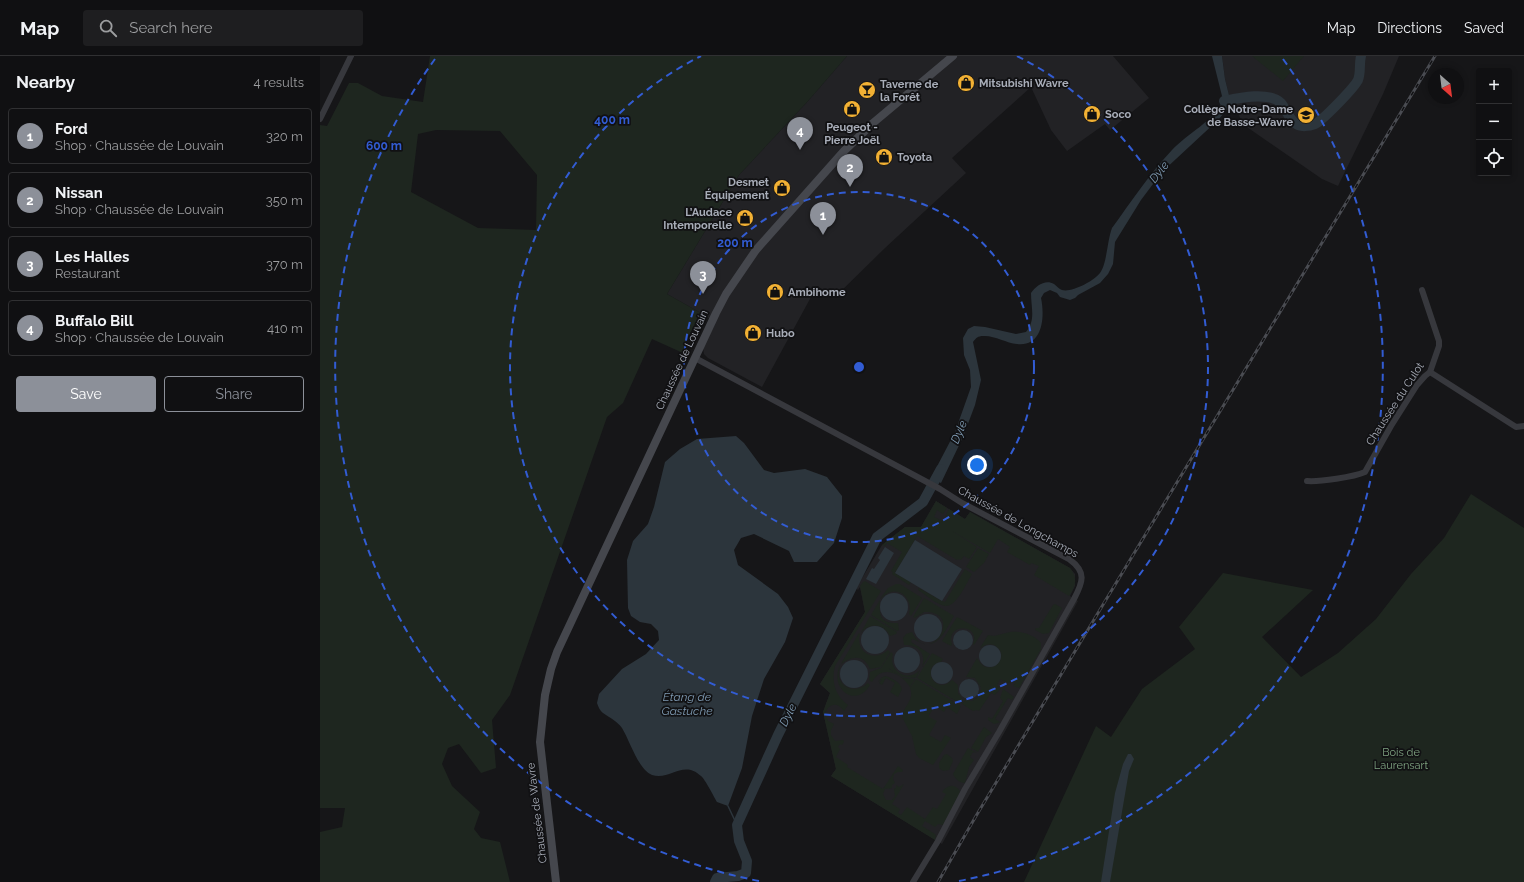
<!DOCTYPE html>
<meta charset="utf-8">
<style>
body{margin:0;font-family:Raleway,sans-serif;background:#1e1e20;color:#f1f3f6}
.controls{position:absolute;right:12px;top:12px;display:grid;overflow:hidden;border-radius:4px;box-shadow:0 2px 6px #0003}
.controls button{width:36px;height:36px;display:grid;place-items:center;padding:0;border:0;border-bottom:1px solid #303032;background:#101012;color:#f1f3f6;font:20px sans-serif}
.compass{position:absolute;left:1108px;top:12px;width:36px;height:36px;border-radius:50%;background:#101012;box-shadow:0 2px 6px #0003;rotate:152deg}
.you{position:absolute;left:657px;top:409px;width:14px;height:14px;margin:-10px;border:3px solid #fff;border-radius:50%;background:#1a73e8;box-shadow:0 0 0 6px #1a73e833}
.badge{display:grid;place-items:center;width:26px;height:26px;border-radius:50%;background:#8c9099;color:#fff;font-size:13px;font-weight:700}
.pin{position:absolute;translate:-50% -33px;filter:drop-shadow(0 1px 2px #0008)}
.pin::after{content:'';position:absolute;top:21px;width:14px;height:12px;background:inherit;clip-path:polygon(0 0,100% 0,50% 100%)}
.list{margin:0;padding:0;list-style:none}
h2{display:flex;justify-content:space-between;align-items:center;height:52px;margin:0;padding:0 16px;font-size:17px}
h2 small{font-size:13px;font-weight:400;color:#9c9d9f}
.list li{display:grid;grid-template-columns:26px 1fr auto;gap:12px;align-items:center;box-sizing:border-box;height:56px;margin:0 8px 8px;padding:0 8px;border:1px solid #303032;border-radius:4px}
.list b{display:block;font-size:15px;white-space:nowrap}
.list p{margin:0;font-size:13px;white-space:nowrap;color:#9c9d9f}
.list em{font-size:13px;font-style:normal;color:#9c9d9f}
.actions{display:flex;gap:8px;padding:12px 16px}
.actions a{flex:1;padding:9px 0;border:1px solid #8c9099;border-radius:4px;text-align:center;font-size:14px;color:#8c9099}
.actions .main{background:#8c9099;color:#fff}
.icon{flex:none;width:22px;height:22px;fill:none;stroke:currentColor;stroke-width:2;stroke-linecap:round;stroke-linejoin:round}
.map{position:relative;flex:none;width:1204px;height:826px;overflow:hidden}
header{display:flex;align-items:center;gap:24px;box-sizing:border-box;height:56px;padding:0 20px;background:#101012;border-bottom:1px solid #303032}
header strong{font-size:19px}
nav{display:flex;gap:22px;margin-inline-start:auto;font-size:14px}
.search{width:280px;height:36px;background:#1e1e20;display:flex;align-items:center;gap:10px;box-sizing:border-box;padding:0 14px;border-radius:4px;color:#9c9d9f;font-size:15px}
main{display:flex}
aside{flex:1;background:#101012}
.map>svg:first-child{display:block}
.built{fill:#222225}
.green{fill:#1e261f;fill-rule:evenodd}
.water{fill:#2c353c}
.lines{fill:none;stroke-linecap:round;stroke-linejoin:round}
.stream{stroke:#2c353c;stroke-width:1.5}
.river{stroke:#2c353c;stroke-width:10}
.minor{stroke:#37383d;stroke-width:6}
.secondary{stroke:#45474d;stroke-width:8}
.rail-casing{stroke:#4a4c52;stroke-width:3}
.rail{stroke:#111113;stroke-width:1.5;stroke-dasharray:4.5;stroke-linecap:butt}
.ring{fill:none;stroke:#325cd3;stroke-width:2;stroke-dasharray:7 5}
.labels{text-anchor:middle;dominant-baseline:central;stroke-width:3.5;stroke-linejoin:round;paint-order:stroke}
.poi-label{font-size:11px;font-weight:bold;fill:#a8adb8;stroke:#111113;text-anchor:start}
.street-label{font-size:11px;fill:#a8adb8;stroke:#111113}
.park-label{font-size:11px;fill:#7fa381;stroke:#111113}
.water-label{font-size:12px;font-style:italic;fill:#7f9bb3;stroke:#111113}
.centre{fill:#325cd3;stroke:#111113;stroke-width:2}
.ring-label{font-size:12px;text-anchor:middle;font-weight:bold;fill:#325cd3;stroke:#111113;stroke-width:3.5;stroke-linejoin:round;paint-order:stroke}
</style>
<header>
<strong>Map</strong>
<div class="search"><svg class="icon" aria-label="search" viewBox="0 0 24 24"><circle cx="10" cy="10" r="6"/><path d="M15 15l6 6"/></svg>Search here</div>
<nav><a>Map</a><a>Directions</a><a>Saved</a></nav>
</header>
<main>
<aside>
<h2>Nearby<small>4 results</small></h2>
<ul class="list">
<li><span class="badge">1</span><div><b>Ford</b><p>Shop · Chaussée de Louvain</p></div><em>320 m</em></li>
<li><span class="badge">2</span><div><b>Nissan</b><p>Shop · Chaussée de Louvain</p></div><em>350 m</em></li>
<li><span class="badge">3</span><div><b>Les Halles</b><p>Restaurant</p></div><em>370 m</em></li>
<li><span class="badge">4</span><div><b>Buffalo Bill</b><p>Shop · Chaussée de Louvain</p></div><em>410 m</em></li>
</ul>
<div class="actions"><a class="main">Save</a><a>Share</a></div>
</aside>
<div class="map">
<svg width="1204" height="826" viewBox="0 0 1204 826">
<rect width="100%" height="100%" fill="#161618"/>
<g class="built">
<path d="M527,0h266l36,42 -39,32 -5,-6 -38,27 -16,-21 -20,-43 -79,71 14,15 -81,75 -50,49 -18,-11 -55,101 -54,-29 -4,-4 -1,-6 12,-24 -9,-8 -39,-22 72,-119 69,-74z"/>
<path d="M902,0h177l-16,38 -45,92 -16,-7 -78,-54 -14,-26 -5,-20z"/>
<path d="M616,445l29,18 5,-7 100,56 5,6v12l-5,10 8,5 -136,243 -111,-68 5,-7 -13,-57 7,-19 -10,-9 45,-72 -5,-25 -2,3 -2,-2 26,-43 23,-18h16z"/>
</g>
<g class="green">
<path d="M110,0h417l-39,45 -69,74 -72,119 39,22 2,-2 -1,6 -2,-1 -1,2 -6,-3 -13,25 -2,10 -31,-14 -29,64 -16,14 -97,278 -18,25 4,48 -15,5 -22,-29 -11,4 -6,16 10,22 28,26 -6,17 7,9 19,4 10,40h-190v-50l22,-5 3,-19h-25v-683l7,1 22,-43h9l24,13 41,6zM116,74l64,1 37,44 -1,55 -58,-2 -67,-36 7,-58z"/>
<path d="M932,0h52l-21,25z"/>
<path d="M1151,438l53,34v354h-500l72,-156 15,11 31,-48 53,-40 -16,-22 44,-54 90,17 -51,47 39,40 37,-24 38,-34 35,-45 33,-36z"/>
<path d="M616,445l11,7 -4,6 -6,-4 -3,7 9,4 4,-7h-1l3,-5 16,10 5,-7 100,56c8,10 6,18 -1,28l-35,-21 5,-9 -8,-3 -1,2 -23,-13 3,-5 -12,-8 -8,14 -38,-22 25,16 -8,12 -5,-3 -3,4 -3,-1 -1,1 -40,-24 -22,37 16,9 -2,3 -17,-11 1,-2 -2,-1 11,-19 -15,-9 -2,3 -3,-1 23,-18h16z"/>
<path d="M658,492l11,6 -5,9 -10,9 -8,-5z"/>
<path d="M645,513l7,5c-5,8 -16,34 -27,32 -9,-2 -19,-11 -27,-16l1,-2 23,13 3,1z"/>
<path d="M545,525l16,10 -46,75c-4,15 0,30 13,39l-4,6c-7,-10 -16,-7 -19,3l3,7 6,3 -3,6v5l4,6 8,-1 1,2 -2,3 -2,-1 -2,3 2,2 -4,8 12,8 -1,2 36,22 15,-23 5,4 -1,2h-4l-4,2 -1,5 2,4 -3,2v3l-7,1 -2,5 3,6h6l3,-4 -1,-7 2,-1v-3l3,2 5,-3 -12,20 8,5 -2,4 3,2 6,-8 18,12 8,-12 4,2 9,-15 -4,-2c5,-7 12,-9 18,-1l-1,4 -16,30 -5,-1 -3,3 -10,-6 -3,5 13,8 1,2 -1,4 -104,-64 5,-7 -13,-57 7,-19 -10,-9 45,-72 -5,-26 3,-4z"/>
<path d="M576,528h4l22,14 -11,18 -2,-2c4,-11 -5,-25 -18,-22 -5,1 -8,5 -11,7l8,-11z"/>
<path d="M604,542l30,18c-7,11 -14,31 -30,28 -4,-1 -8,-4 -12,-5l-1,3 19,12 -8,13c5,-13 -4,-23 -18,-22l-1,-7 3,-4 6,-2c17,37 54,-21 12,-20l-9,6 -2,-1z"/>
<path d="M560,544c-1,13 -1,24 18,23l1,7 -2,1 -26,-16z"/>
<path d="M735,548l7,4 -13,25 -6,1 -8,-4 1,-2h3l14,-23z"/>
<path d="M550,560l27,16 -1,2 -6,2c-6,-13 -21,-14 -29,-3z"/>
<path d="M637,561l26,14 -9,14 -1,-1c8,-21 -28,-21 -21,0l-1,2 -9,-5z"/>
<path d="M690,576c11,-1 23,2 31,11v6l-22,39 -6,-2 2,-3 -4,-3 -2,3 -9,-4 -3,7 4,2 -6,7 -4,-2 -12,18 -2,-1 -4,1 -11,-7 3,-4 7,1 6,-4 3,-9 -6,-10 -9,-1 11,-19c11,22 34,0 20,-11 -6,-5 -12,-2 -17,1l8,-13 6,1z"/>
<path d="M539,577l1,1c-5,18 14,29 28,16l2,2 -9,15 -11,2c-7,-16 -19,-12 -29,-5z"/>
<path d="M571,596l2,2c-5,17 14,29 27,16l-4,8 -13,-1 -15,-9 15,10 12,1 -5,8c-9,-14 -28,-23 -38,-5l-3,-2 1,-8 11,-4z"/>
<path d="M612,597l11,6 -2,3c-21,3 -6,35 11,18l6,5v8l5,7 -2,4 -44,-26z"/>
<path d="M520,609c0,3 -2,8 -1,12 4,14 20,15 29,6l2,2c-14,24 -41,4 -30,-20z"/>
<path d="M565,620c7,2 15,6 17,13l-4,8 -8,-5 5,-9 -9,-5 -4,7 -3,-2 3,-4 -4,3 3,-4z"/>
<path d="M596,623l45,27 -4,8 -10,-7 -3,5 -9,-6 -6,9v2l8,4 -8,14 12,7 4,-7 6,3 -18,27 -14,-7 -3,-4 -4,-18 -10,-19c1,-11 13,-16 8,-29z"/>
<path d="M683,633l11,8 -2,3 -4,-2 -13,21 5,3 -2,1 -4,1 -6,-4v-3l4,2 11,-18 -3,-3z"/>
<path d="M664,671l8,6 -6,4 -8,15 -7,-4z"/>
<path d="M648,692l9,5 -4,-1 -3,5 4,3 -5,7 -4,16c-5,0 -10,-4 -12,-9z"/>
<path d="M627,698l5,4 1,3 -4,9 -6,1 -4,-3v-5l5,-8z"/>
</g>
<g class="water">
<path d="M892,0h10l3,23 5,20v7l-12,14 -56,52 -21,28 -26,42 -2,22 -5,10 -8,9 -22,12 -3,3 -5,2 -10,-3 -3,-4 -7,-3 -6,3 -3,5c4,19 2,49 -24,46 -11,-1 -23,-9 -34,-8 -5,0 -7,2 -10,6l8,38 -6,25 -12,32 -22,46 -10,-5 24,-46 16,-45 -1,-17 -6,-15 -1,-17 5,-9 6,-3 11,1 31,7 10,-2c10,-12 5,-24 5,-39 5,-7 14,-14 23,-9 3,2 5,5 8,6 9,3 32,-9 38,-17 7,-9 7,-32 12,-45 19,-26 38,-55 60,-78 17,-18 40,-27 51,-50z"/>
<path d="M416,380l8,7 20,27 10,3 31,-4 22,8 15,19v22l-8,25 -17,19h-23l-5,-11 -35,-17 -13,4 -7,12 4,15 40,29 10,13 5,11 -8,24 -21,37 -12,37 -10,52 -14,38 -11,-4c-3,-5 -12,-23 -16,-26 -18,-17 -31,5 -49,-1 -14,-6 -22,-34 -30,-47 -5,-7 -12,-10 -19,-15 -3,-2 -5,-7 -6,-10l2,-9 23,-25 24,-15 13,-14 -1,-9 -7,-7 -11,-2 -9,-6 -3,-8 -1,-48 6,-19 15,-17 6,-17 11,-45 15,-13 17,-10z"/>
<path d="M595,484l47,29 -20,32 -47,-28z"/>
<path d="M565,491l9,6 -18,31 -10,-5 6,-11 2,1 6,-9 -2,-2z"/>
<circle cx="574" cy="551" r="14"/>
<circle cx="608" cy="572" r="14"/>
<circle cx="555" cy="584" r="14"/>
<circle cx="643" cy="584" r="10"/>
<circle cx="670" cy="600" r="11"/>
<circle cx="587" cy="604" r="13"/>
<circle cx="534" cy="618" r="14"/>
<circle cx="622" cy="617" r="11"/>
<circle cx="649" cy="633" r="10"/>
<path d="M808,698h3l3,5 -5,12 -19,111h-9l14,-89 8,-29z"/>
</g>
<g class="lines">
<path class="stream" d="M408,750l9,19"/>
<g class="river">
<path d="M904,45c14,-3 45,-10 57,2 5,6 8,16 14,20 5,5 15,3 20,1 8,-4 39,-36 43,-44 3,-7 1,-16 3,-24"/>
<path d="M395,826l2,-4 21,-2 8,-3 1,-12 -8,-20 -2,-16 41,-90 99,-198 46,-35 18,-33"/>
</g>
<g class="minor">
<path d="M0,63l31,-63"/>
<path d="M375,302l245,131 22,14 107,56c18,13 14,23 5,40l-75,133 -34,57 -27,52 -25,41"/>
<path d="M1110,316l86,55 8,-1"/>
<path d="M987,425c12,1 47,-4 58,-9l26,-46 26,-41 8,-9 5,-4 9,-26v-5l-17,-51"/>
</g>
<path class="secondary" d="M236,826l-16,-140 5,-47 6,-26 6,-17 159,-339 10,-19 30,-44 88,-99 29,-28 80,-67"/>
<g class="rail-casing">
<path id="rail" d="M618,826l38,-66 128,-213 331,-547"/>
</g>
<use href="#rail" class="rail"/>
</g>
<g class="ring">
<circle cx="539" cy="311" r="175"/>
<path d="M697 0A349 349 0 1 1 381 0"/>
<path d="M439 825A524 524 0 0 1 115 3M963 3A524 524 0 0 1 639 825"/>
</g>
<defs>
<g id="shop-disc" transform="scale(0.9)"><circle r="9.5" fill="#f2b134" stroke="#111113"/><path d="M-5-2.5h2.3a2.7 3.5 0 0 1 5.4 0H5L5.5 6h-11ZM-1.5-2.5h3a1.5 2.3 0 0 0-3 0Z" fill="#111"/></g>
<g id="bar-disc" transform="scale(0.9)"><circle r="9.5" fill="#f2b134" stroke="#111113"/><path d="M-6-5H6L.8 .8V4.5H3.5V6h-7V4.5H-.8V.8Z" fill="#111"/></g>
<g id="school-disc" transform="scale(0.9)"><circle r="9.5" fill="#f2b134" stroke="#111113"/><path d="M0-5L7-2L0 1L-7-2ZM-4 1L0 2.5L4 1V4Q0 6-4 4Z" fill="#111"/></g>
</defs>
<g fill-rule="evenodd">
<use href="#shop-disc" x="646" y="27"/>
<use href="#bar-disc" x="547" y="34"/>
<use href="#shop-disc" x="532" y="53"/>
<use href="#shop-disc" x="772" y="58"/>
<use href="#school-disc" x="986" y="59"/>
<use href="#shop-disc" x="564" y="101"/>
<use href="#shop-disc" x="462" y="132"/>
<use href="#shop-disc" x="425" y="162"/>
<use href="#shop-disc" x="455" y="236"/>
<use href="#shop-disc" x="433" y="277"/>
</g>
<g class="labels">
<g class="poi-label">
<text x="659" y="27">Mitsubishi Wavre</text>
<text x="560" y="28">Taverne de<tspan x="560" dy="13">la Forêt</tspan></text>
<text x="973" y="53" text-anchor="end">Collège Notre-Dame<tspan x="973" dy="13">de Basse-Wavre</tspan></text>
<text x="785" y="58">Soco</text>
<text x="532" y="71" text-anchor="middle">Peugeot -<tspan x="532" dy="13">Pierre Joël</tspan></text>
<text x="577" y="101">Toyota</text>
<text x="449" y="126" text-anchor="end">Desmet<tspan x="449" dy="13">Équipement</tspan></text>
<text x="412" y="156" text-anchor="end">L’Audace<tspan x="412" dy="13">Intemporelle</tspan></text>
<text x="468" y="236">Ambihome</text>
<text x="446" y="277">Hubo</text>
</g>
<g class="street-label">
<text transform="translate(362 304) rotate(-65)">Chaussée de Louvain</text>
<text transform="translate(1075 348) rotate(-57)">Chaussée du Culot</text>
<text transform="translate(698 466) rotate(29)">Chaussée de Longchamps</text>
<text transform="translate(217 757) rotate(-97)">Chaussée de Wavre</text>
</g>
<g class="park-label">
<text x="1081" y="696">Bois de<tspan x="1081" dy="13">Laurensart</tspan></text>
</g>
<g class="water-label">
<text transform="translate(839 116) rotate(-52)">Dyle</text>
<text transform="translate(639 376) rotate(-67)">Dyle</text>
<text x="367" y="641">Étang de<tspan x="367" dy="14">Gastuche</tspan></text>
<text transform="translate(468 659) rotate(-63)">Dyle</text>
</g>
</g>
<circle cx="539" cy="311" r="6" class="centre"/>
<g class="ring-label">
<text x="292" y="68">400 m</text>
<text x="64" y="94">600 m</text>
<text x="415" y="191">200 m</text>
</g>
</svg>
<div class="controls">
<button>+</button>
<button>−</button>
<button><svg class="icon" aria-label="locate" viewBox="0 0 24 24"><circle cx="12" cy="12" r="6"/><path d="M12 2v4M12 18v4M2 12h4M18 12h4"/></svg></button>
</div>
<svg class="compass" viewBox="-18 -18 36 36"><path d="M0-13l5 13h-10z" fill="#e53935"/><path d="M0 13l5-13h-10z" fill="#9c9d9f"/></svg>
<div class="you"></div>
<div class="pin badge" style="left:503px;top:179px">1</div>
<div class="pin badge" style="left:530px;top:131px">2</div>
<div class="pin badge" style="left:383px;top:238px">3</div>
<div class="pin badge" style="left:480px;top:94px">4</div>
</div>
</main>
